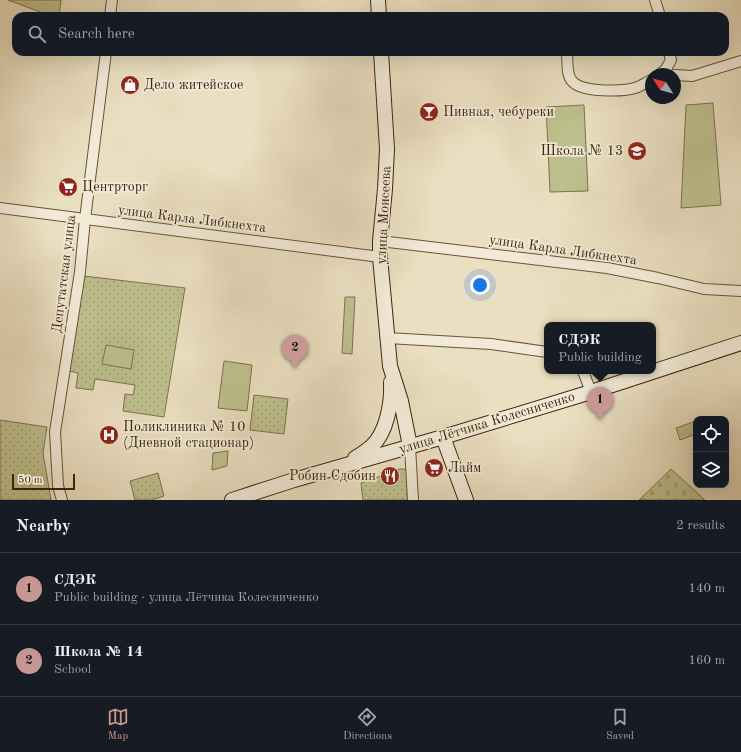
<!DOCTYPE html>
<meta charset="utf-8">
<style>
body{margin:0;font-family:"Old Standard TT",serif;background:#20242c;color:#f1f3f6}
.controls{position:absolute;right:12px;bottom:12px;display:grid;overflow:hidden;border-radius:8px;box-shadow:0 4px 16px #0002}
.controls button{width:36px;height:36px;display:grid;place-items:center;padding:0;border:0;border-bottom:1px solid #363941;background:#171b24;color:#f1f3f6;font:20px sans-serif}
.compass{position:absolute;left:645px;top:68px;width:36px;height:36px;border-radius:50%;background:#171b24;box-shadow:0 4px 16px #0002;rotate:306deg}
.scale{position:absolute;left:12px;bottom:10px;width:63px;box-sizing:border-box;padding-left:4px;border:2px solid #3e250b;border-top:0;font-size:11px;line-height:14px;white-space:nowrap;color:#3e250b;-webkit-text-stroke:3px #f1ead7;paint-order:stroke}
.you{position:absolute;left:480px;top:285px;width:14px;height:14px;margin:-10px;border:3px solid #fff;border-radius:50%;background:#1a73e8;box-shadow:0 0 0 6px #1a73e833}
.badge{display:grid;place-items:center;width:26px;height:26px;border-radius:50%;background:#c59692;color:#111;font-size:13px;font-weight:700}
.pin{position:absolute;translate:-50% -33px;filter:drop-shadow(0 1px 2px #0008)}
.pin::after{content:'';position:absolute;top:21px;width:14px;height:12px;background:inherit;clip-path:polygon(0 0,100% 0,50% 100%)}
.popup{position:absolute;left:544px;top:322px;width:112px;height:52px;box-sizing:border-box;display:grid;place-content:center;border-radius:8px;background:#171b24;filter:drop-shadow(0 1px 3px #0005);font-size:13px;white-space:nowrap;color:#9ea1a6}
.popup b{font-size:15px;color:#f1f3f6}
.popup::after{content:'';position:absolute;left:50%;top:100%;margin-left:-8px;border:8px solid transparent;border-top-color:#171b24}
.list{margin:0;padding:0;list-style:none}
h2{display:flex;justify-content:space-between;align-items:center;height:52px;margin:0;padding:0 16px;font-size:17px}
h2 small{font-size:13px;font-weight:400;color:#9ea1a6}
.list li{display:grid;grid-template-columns:26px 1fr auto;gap:12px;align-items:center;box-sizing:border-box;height:72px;padding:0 16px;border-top:1px solid #363941}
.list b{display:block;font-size:15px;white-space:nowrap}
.list p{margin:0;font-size:13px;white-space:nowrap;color:#9ea1a6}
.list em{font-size:13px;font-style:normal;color:#9ea1a6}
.icon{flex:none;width:22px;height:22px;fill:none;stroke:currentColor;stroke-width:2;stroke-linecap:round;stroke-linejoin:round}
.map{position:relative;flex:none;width:741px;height:500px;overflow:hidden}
.search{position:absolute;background:#171b24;box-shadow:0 4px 16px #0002;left:12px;right:12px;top:12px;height:44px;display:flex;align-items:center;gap:10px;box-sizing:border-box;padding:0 14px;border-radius:12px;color:#9ea1a6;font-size:15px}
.sheet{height:196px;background:#171b24}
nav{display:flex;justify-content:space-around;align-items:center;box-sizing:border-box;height:56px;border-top:1px solid #363941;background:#171b24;font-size:11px;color:#9ea1a6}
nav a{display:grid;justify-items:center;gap:2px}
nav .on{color:#c59692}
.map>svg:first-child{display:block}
.forest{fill:url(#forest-crowns);stroke:#7e724c}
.cemetery{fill:url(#cemetery-stones);stroke:#7e724c}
.park{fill:url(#park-dots);stroke:#7e724c}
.pitch{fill:#bec08e;stroke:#7e724c}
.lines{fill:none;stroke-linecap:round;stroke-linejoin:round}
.street-casing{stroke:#695438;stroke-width:12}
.secondary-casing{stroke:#3e250b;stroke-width:16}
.street{stroke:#f1ead7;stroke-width:10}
.secondary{stroke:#f1ead7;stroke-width:14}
.labels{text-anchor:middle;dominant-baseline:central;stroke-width:3.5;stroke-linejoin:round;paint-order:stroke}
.poi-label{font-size:14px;fill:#3e250b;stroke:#f1ead7;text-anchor:start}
.street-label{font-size:14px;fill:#3e250b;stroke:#f1ead7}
</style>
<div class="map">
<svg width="741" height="500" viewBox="0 0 741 500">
<defs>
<pattern id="forest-crowns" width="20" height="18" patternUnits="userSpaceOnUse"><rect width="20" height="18" fill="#bec08e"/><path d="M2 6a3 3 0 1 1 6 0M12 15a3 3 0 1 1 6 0" fill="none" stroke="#a4a579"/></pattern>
<pattern id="cemetery-stones" width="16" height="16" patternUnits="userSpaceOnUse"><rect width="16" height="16" fill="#bec08e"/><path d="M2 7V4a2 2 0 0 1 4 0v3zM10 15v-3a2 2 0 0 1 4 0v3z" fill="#a4a579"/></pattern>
<pattern id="park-dots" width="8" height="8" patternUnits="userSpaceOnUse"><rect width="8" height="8" fill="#bec08e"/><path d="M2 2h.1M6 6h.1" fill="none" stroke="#a4a579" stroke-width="1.8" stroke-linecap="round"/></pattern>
</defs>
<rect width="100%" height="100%" fill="#eadfc1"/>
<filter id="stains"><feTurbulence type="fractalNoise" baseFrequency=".005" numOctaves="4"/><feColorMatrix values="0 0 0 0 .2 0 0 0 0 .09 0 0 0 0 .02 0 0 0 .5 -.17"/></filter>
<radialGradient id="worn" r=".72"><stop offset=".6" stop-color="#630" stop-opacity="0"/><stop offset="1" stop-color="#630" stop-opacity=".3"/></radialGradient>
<path class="forest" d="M8,0h53l-2,16h-8z"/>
<path class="cemetery" d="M671,469l34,31h-66z"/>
<g class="park">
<path d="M84,276l101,12 -21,129 -41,-6 2,-17 8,1 2,-10 -40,-6 -2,11 -17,-2 2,-15 -9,-2z"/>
<path d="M254,395l34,4 -4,35 -34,-4z"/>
<path d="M0,420l47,7 -4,26 8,47h-51z"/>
<path d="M696,421v13l-16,6 -4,-12z"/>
<path d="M400,469h6l4,5 1,26h-48l-2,-17z"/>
<path d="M158,473l6,23 -12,4h-17l-5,-19z"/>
</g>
<g class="pitch">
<path d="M713,103l8,102 -40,3 5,-103z"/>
<path d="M584,105l4,86 -38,1 -4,-85z"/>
<path d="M345,297h10l-3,57 -10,-1z"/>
<path d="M106,345l28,5 -3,19 -29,-5z"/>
<path d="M224,361l28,4 -5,46 -29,-3z"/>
<path d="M228,451l-1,15 -15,4 1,-17z"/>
</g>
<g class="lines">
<g class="street-casing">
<g id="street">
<path d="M655,0l5,16"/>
<path d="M110,16l2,-16"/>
<path d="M566,52l1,2c1,9 -1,20 5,27 10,12 52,11 66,6 4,-2 9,-5 13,-7"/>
<path d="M660,74l6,-5 5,-9 -2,-8"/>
<path d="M675,75l17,1 49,-15"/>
<path d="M0,208l380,49"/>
<path d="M380,241l227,27 51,10 46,11 37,2"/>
<path d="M387,338l104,6 56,8"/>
<path d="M583,371l8,21"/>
<path d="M410,446l3,54"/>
<path d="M62,500l-4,-14 -3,-54 25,-160 5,-53 21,-167"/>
</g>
</g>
<g class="secondary-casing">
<g id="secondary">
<path d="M378,0l1,16"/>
<path d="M381,52l6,97 -2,40 -5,52v16l10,109 11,35 9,45"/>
<path d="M443,437l23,63"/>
<path d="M355,458c6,-3 11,-7 16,-11 16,-14 21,-45 20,-65"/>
<path d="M232,500l62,-20 149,-43 148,-45 150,-49"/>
</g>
</g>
<use href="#street" class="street"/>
<use href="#secondary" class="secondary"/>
</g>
<defs>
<g id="shop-disc" transform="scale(1)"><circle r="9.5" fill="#8f2418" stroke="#f1ead7"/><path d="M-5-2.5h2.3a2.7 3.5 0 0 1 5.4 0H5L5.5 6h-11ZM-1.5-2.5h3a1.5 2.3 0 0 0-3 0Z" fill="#fff"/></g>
<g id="bar-disc" transform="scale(1)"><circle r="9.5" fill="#8f2418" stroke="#f1ead7"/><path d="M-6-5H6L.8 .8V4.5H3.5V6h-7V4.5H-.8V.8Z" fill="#fff"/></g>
<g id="school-disc" transform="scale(1)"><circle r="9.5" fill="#8f2418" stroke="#f1ead7"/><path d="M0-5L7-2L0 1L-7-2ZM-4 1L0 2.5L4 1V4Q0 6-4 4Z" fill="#fff"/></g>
<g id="supermarket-disc" transform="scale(1)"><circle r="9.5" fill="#8f2418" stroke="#f1ead7"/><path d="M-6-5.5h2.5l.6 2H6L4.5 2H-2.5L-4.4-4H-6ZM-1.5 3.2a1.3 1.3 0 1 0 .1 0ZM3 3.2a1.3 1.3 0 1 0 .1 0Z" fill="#fff"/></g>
<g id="hospital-disc" transform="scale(1)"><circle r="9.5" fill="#8f2418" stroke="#f1ead7"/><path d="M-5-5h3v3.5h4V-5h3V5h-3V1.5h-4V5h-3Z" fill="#fff"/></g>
<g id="restaurant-disc" transform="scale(1)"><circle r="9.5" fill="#8f2418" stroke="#f1ead7"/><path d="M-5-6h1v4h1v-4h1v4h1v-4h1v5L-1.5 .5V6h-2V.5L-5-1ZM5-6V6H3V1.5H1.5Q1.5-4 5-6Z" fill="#fff"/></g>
</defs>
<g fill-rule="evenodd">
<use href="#shop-disc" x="130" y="85"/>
<use href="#bar-disc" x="429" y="112"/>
<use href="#school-disc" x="637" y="151"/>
<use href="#supermarket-disc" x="68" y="187"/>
<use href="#hospital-disc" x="109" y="435"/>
<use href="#supermarket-disc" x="434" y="468"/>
<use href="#restaurant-disc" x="390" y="476"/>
</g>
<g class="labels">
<g class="poi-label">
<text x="144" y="85">Дело житейское</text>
<text x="443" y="112">Пивная, чебуреки</text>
<text x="623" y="151" text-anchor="end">Школа № 13</text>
<text x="82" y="187">Центрторг</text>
<text x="123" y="427">Поликлиника № 10<tspan x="123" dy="16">(Дневной стационар)</tspan></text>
<text x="448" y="468">Лайм</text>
<text x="376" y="476" text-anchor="end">Робин Сдобин</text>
</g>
<g class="street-label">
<text transform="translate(384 215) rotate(-87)">улица Моисеева</text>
<text transform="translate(192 219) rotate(7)">улица Карла Либкнехта</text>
<text transform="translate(563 250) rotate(8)">улица Карла Либкнехта</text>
<text transform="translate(64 274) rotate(-83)">Депутатская улица</text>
<text transform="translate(487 423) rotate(-17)">улица Лётчика Колесниченко</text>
</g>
</g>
<rect width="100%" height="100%" filter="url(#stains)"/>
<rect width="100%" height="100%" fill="url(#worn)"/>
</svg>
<div class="controls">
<button><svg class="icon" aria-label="locate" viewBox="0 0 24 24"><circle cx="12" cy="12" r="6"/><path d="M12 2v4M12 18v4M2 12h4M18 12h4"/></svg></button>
<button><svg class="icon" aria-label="layers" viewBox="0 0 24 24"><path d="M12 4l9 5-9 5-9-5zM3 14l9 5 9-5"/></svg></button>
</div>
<svg class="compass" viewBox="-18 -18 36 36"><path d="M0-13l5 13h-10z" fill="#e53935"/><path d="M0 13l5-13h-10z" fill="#9ea1a6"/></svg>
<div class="scale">50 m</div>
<div class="you"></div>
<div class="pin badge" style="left:600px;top:420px">1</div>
<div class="popup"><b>СДЭК</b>Public building</div>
<div class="pin badge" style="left:295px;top:368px">2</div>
<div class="search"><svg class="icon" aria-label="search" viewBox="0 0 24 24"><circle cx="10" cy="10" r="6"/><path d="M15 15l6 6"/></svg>Search here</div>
</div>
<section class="sheet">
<h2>Nearby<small>2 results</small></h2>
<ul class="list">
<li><span class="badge">1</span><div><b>СДЭК</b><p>Public building · улица Лётчика Колесниченко</p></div><em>140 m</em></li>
<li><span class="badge">2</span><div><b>Школа № 14</b><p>School</p></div><em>160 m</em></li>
</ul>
</section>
<nav>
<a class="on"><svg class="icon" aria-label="map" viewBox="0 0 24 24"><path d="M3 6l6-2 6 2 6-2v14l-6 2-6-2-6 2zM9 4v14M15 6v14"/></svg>Map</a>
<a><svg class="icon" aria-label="directions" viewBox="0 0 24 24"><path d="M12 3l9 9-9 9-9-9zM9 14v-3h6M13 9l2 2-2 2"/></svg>Directions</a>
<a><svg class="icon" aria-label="saved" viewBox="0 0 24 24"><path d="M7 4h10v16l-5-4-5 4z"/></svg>Saved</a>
</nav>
